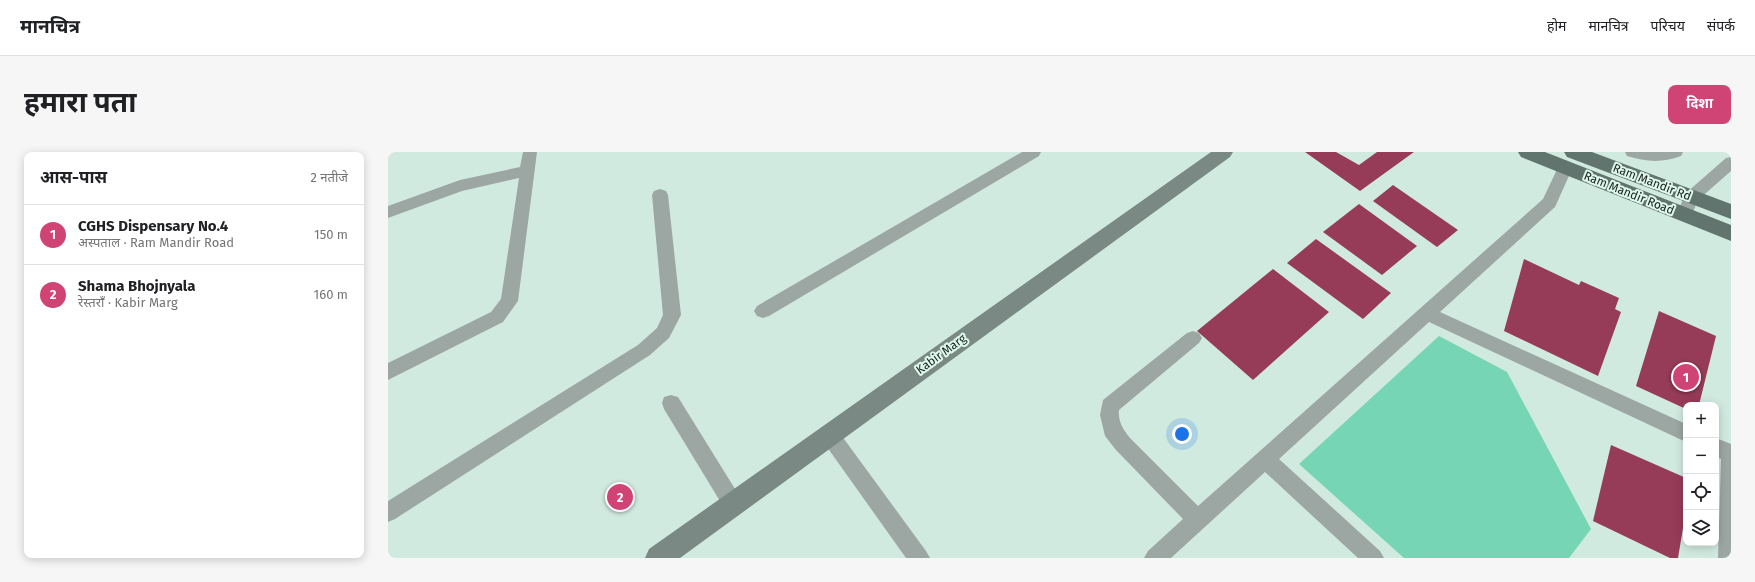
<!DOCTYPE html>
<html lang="hi">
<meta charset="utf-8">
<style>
body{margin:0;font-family:"Fira Sans","Noto Sans Devanagari",sans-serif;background:#f6f6f6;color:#202124}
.controls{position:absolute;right:12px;bottom:12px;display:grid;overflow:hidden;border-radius:8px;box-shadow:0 2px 10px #0003}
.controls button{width:36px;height:36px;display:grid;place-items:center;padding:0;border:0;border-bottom:1px solid #e0e0e0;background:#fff;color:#202124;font:20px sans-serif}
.you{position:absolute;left:794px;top:282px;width:14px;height:14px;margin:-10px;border:3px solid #fff;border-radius:50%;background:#1a73e8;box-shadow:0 0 0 6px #1a73e833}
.badge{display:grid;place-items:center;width:26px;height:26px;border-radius:50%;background:#d04475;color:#fff;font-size:13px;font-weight:700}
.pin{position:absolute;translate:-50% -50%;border:2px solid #fff;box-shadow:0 1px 4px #0006}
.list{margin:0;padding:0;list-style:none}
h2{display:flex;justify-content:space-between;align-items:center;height:52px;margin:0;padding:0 16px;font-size:17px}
h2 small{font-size:13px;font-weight:400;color:#757577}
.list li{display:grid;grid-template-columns:26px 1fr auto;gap:12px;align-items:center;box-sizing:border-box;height:60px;padding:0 16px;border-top:1px solid #e0e0e0}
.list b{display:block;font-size:15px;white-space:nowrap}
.list p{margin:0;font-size:13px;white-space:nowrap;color:#757577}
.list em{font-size:13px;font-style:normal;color:#757577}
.icon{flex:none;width:22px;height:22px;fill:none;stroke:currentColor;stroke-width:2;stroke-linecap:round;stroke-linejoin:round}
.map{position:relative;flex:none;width:1343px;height:406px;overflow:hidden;border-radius:8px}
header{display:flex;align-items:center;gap:24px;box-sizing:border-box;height:56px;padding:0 20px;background:#fff;border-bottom:1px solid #e0e0e0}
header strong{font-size:19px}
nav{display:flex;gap:22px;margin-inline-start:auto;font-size:14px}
.intro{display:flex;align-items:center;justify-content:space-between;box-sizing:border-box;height:96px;padding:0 24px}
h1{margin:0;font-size:28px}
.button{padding:10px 18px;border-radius:8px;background:#d04475;color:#fff;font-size:14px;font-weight:700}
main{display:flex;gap:24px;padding:0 24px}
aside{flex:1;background:#fff;border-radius:8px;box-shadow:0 2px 10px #0003}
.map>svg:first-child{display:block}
.green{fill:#75d5b4}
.building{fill:#963b58}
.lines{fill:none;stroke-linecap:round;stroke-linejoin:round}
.street{fill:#9ca7a3;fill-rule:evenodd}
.secondary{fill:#7a8983;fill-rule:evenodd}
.primary{fill:#61746d;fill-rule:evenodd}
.labels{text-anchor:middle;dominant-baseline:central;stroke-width:4;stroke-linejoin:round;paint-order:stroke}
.street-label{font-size:12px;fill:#17201c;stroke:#dff8ed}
</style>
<header>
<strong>मानचित्र</strong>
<nav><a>होम</a><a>मानचित्र</a><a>परिचय</a><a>संपर्क</a></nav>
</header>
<div class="intro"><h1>हमारा पता</h1><a class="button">दिशा</a></div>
<main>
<aside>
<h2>आस-पास<small>2 नतीजे</small></h2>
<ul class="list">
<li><span class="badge">1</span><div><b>CGHS Dispensary No.4</b><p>अस्पताल · Ram Mandir Road</p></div><em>150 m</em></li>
<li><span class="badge">2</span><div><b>Shama Bhojnyala</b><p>रेस्तराँ · Kabir Marg</p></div><em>160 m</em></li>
</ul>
</aside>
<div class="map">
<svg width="1343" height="406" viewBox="0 0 1343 406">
<rect width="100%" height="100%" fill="#d1eae0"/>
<path class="green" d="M1051,184l68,36 84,157 -22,29h-165l-105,-94z"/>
<g class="building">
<path d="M917,0h31l23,13 18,-13h37l-54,39z"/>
<path d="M1005,33l65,45 -21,17 -64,-46z"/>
<path d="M971,52l58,42 -35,29 -59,-43z"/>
<path d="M928,87l75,54 -28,26 -76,-56z"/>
<path d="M1136,107l55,26 2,-4 38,17 -4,11 6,3 -23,64 -94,-45z"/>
<path d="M885,117l56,43 -76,68 -56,-49z"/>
<path d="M1271,159l57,25 -17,69h-13v4l-50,-23z"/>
<path d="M1223,293l75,33v32l-8,48h-8l-77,-37z"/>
</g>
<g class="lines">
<g class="street">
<path d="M135,0h14l-19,149 -15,21 -115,58v-17l103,-51 10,-13 18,-121 -57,13 -74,27v-12l72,-26 60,-13z"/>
<path d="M634,0h19l-2,4 -270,160 -6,2 -6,-2 -3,-5 3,-5z"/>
<path d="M1237,0h58l-2,4c-19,7 -35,6 -54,0z"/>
<path d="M1343,5v14l-33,29 -8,19 -6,2 -6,-2 -2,-4 10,-22 40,-35z"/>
<path d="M1177,10l5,1 3,4 -18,40 -115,105 246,112v18l-257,-120 -150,137 101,92 4,7h-26l-93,-86 -94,86h-27l4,-7 35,-32 -67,-69 -11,-14 -5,-21 3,-15 84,-67 6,-2 6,2 3,5 -3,5 -80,67c-1,12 4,19 11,28l68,68 345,-307 17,-36z"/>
<path d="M272,37l6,2 2,4 13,120 -12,23 -19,17 -255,164 -7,3v-21l250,-156 19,-17 6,-13 -11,-120 2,-4z"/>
<path d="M283,243l7,2 62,100 3,7 -3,7 -7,3 -7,-3 -62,-102 -2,-6 2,-6z"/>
<path d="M441,273l7,3 90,123 4,7h-24l-84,-118 -3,-6 3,-6z"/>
<path d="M1328,286l15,6v114h-13l3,-99 -5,-2z"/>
</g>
<path class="secondary" d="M823,0h22l-3,5 -550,401h-35l4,-9z"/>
<g class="primary">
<path d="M1130,0h27l186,73v16l-210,-84z"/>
<path d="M1176,0h28l139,52v15l-164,-62z"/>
</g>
</g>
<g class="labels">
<g class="street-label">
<text transform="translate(1264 30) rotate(21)">Ram Mandir Rd</text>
<text transform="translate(1241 41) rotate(22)">Ram Mandir Road</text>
<text transform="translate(553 202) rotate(-36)">Kabir Marg</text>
</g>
</g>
</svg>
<div class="controls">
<button>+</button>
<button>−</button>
<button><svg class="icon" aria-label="locate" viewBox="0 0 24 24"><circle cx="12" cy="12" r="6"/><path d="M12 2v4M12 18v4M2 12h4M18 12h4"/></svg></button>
<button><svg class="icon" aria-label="layers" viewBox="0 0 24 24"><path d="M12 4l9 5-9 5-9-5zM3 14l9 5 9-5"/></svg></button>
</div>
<div class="you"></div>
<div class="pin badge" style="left:1298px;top:225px">1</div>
<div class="pin badge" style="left:232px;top:345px">2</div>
</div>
</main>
